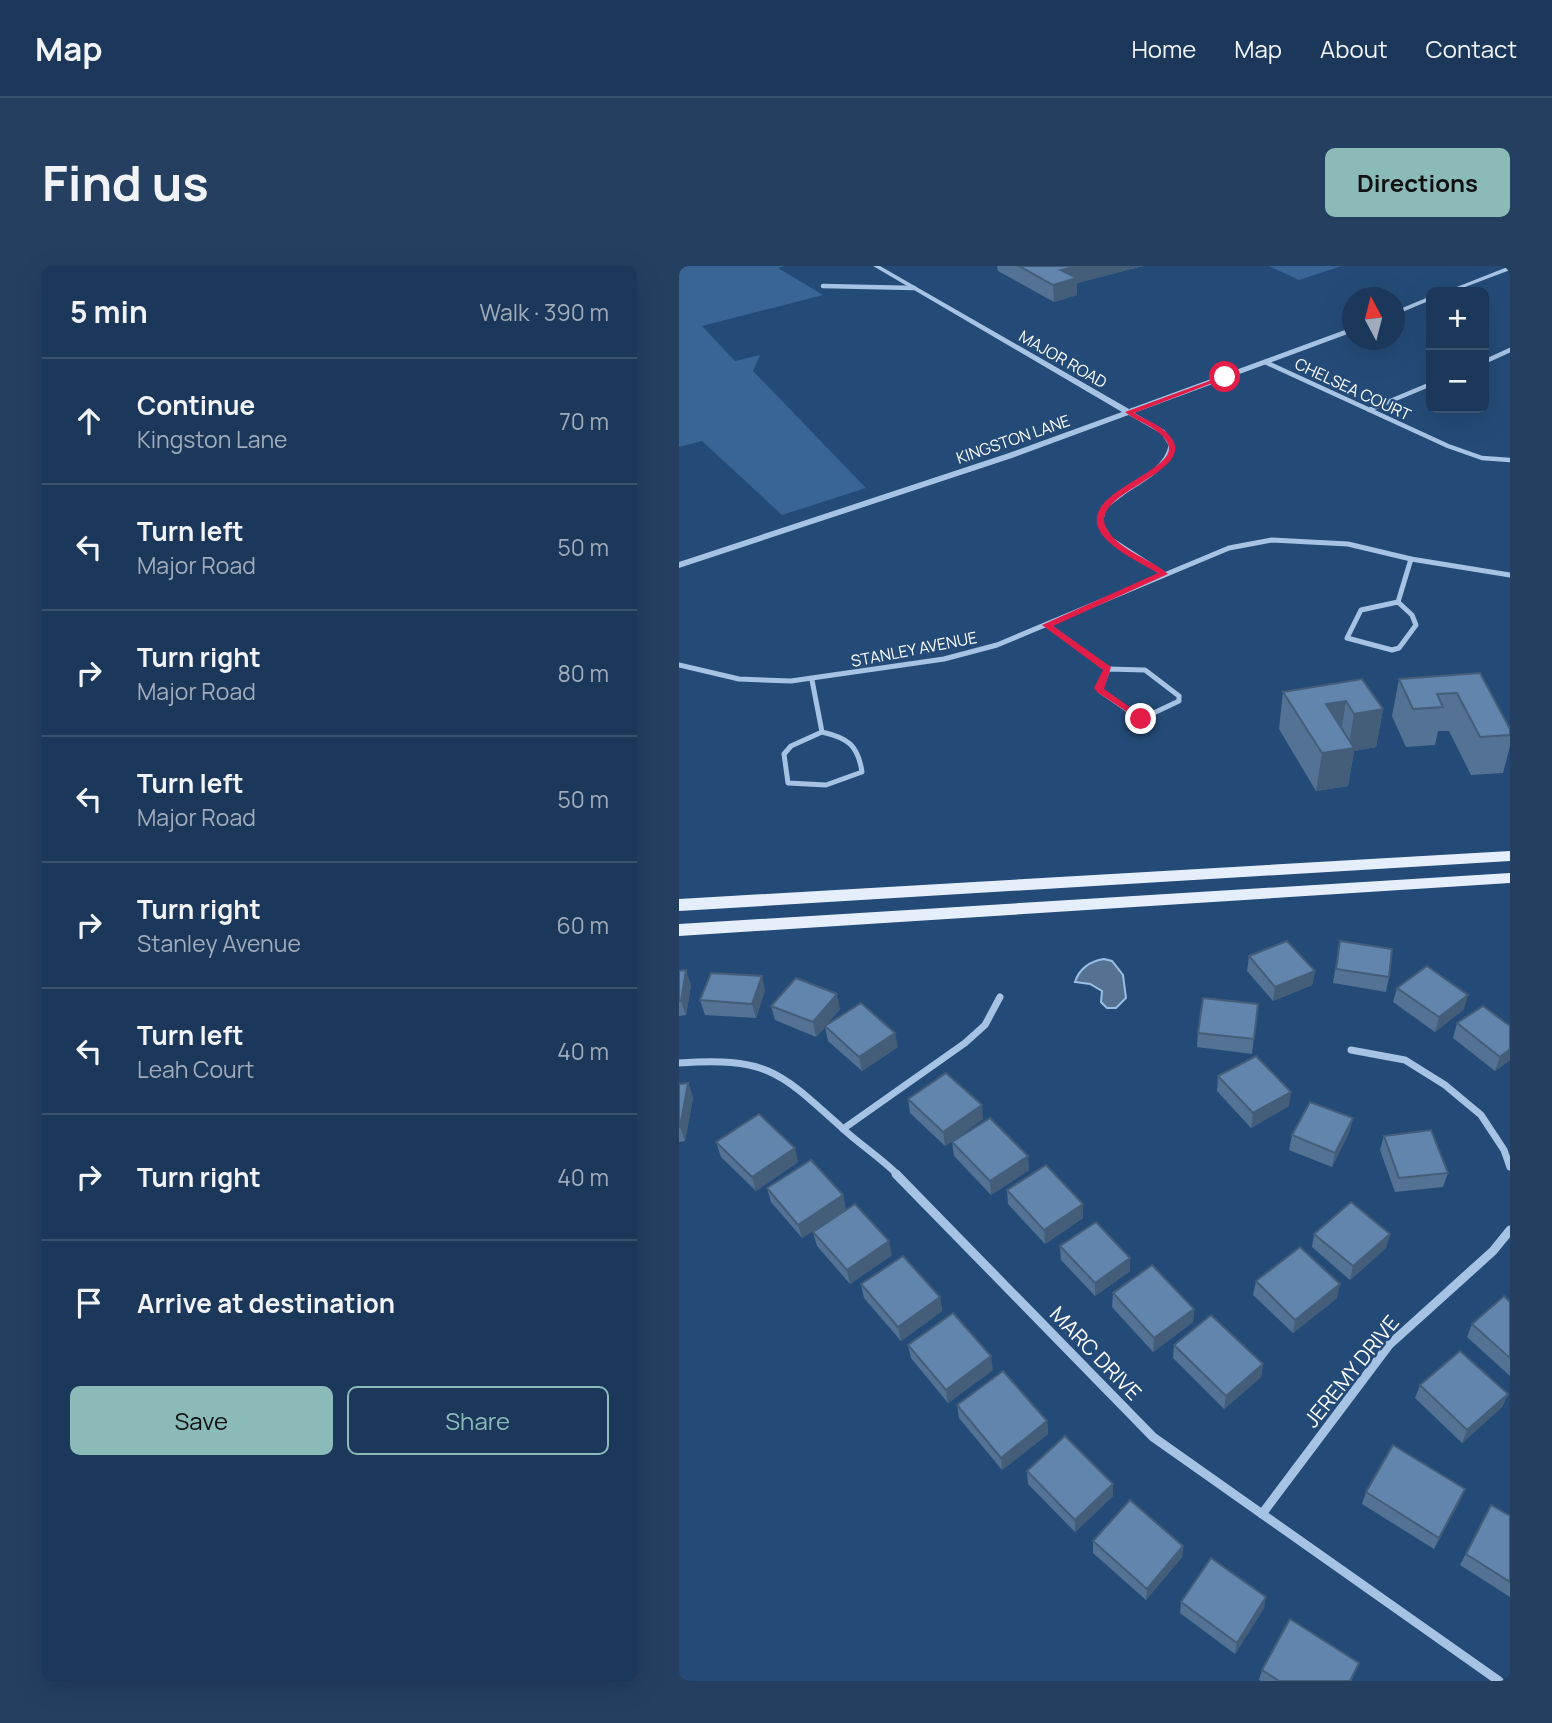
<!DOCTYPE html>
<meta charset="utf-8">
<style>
body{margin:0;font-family:Manrope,sans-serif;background:#243f60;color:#f1f3f6}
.controls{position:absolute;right:21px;top:21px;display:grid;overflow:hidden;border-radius:10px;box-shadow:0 7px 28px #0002}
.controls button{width:63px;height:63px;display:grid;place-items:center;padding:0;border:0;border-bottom:2px solid #395270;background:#1b385a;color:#f1f3f6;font:35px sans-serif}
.compass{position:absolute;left:663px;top:21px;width:63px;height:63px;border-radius:50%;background:#1b385a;box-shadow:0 7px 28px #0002;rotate:353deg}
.stop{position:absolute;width:21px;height:21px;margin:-16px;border:5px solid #e11d48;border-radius:50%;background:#fff}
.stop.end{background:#e11d48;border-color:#fff;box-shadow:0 2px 7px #0008}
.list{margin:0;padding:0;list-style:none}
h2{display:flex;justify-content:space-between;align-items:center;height:91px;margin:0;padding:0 28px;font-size:30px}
h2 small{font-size:23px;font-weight:400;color:#a0acbb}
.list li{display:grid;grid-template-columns:46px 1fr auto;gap:21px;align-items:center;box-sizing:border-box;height:126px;padding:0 28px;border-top:2px solid #395270}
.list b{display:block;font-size:26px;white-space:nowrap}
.list p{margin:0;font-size:23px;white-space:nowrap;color:#a0acbb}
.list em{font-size:23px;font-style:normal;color:#a0acbb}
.actions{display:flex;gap:14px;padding:21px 28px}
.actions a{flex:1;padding:16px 0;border:2px solid #8bbbb9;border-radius:10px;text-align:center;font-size:24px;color:#8bbbb9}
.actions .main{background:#8bbbb9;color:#111}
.icon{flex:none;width:38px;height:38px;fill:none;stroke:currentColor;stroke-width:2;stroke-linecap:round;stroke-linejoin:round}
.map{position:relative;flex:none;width:831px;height:1415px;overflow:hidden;border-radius:10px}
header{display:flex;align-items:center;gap:42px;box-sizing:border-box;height:98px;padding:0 35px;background:#1b385a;border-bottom:2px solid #395270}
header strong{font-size:33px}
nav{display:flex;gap:38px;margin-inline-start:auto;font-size:24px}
.intro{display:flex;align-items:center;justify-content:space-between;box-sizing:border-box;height:168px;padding:0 42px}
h1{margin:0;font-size:49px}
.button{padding:18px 32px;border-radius:10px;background:#8bbbb9;color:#111;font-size:24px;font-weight:700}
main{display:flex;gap:42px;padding:0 42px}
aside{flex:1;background:#1b385a;border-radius:10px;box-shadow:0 7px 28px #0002}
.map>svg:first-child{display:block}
.green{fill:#386595}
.water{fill:#567293;stroke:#9abfe4;stroke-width:2}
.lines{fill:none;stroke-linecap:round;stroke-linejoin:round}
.minor-far3{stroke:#a6c3e3;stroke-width:4.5}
.minor-far2{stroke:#a6c3e3;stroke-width:5}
.minor-far1{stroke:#a6c3e3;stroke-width:7}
.minor{stroke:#a6c3e3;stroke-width:9}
.tertiary{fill:#a6c3e3;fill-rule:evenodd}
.primary{fill:#e5effc;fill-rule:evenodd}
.wall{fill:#537294}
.shaded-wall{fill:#445d78}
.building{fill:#6185ac;stroke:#445d78;stroke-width:2}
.route{fill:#e11d48}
.labels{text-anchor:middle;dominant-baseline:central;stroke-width:5;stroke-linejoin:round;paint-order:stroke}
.far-street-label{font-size:16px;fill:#fff;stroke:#244b78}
.near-street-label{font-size:21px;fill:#fff;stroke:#244b78}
</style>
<header>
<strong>Map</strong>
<nav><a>Home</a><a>Map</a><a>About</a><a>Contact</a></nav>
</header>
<div class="intro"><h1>Find us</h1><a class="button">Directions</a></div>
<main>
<aside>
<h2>5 min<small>Walk · 390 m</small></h2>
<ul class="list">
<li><svg class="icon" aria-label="ahead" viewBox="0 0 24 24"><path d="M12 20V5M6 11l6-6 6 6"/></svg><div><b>Continue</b><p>Kingston Lane</p></div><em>70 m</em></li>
<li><svg class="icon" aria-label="left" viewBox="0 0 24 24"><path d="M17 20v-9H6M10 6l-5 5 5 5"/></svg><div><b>Turn left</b><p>Major Road</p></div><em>50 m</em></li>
<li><svg class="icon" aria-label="right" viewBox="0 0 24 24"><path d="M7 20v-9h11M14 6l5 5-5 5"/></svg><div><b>Turn right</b><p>Major Road</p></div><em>80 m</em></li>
<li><svg class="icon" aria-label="left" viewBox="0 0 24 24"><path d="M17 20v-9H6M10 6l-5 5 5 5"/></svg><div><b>Turn left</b><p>Major Road</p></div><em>50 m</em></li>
<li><svg class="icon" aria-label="right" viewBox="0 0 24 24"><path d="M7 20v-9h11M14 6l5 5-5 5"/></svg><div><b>Turn right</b><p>Stanley Avenue</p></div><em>60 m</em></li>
<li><svg class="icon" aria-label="left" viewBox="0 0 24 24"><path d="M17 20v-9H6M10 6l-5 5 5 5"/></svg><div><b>Turn left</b><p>Leah Court</p></div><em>40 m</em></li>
<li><svg class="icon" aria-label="right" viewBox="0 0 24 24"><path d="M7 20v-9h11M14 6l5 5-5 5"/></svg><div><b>Turn right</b></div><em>40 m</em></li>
<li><svg class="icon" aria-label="arrive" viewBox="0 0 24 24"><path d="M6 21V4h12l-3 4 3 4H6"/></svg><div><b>Arrive at destination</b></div></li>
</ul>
<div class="actions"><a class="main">Save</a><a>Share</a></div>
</aside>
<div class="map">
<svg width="831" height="1415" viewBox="0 0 831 1415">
<rect width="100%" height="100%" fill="#244b78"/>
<g class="green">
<path d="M0,0h105l-6,2 45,27 -121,31 33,35 25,-6 -7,16 113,117 -84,27 -80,-74 -23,6z"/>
<path d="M590,0h73l-43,14z"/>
</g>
<path class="water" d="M425,693l8,2 11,14 3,23 -10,10h-9l-6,-6 1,-11 -12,-7 -15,-2c4,-13 15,-21 29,-23z"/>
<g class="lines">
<g class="minor-far3">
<path d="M144,20l91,2"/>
<path d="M586,96l183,84 34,12 28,2"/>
<path d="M805,96l26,-12"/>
<path d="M690,144l62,-26"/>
<path d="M443,227c19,-12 45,-25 49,-48l-8,-13 -35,-20"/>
</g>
<g class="minor-far2">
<path d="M446,225l-21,16 -4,16 10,16 54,35"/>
<path d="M719,336l14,13 4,10 -17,23 -7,2 -45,-12 14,-28z"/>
<path d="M719,336l13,-43"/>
<path d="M368,359l61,44"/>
<path d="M0,399l60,14 52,2 153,-22 53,-14 232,-97 43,-8 76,4 63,15 99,16"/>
<path d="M429,403l37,1 34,26v5l-38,18 -41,-28z"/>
<path d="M133,414l10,52"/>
<path d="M143,466c26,6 36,13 40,40l-36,13 -38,-2 -4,-29 7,-8z"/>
</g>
<g class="minor-far1">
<path d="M672,784l54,10 40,25 36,30 23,35 6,17"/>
<path d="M0,797c88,-6 100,8 162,64 18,17 39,30 57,48"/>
<path d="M164,863l122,-86 20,-18 15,-28"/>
</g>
<g class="minor">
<path d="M217,908l257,263 346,244"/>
<path d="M583,1248l127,-169 104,-94 17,-21"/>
</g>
<g class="tertiary">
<path d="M194,0h7l249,143 224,-82v5l-341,126 -333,110v-6l327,-108 116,-42z"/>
<path d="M831,0v4l-58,22h-8z"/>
<path d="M752,30v4l-36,15v-4z"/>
</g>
<g class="primary">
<path d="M831,585v10l-831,50v-12z"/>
<path d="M831,607v10l-831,53v-12z"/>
</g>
</g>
<g class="wall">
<path d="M318,0h146l-66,17v12l-23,7 -56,-31z"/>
<path d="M801,407l30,62v11l-7,27 -32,2 -22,-44h-11l-3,14 -29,2 -14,-31 7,-37z"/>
<path d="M683,413l21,30 -7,38 -22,4 -6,35 -32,5 -37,-62 4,-37z"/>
<path d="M661,675l49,36 -3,15 -53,-9z"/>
<path d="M570,690l66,15 -3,14 -39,16 -26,-30z"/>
<path d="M0,705l12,14 -5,30 -7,1z"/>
<path d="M718,722l67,21 -29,23 -42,-30z"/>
<path d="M86,724l-9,28 -51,-3 -5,-15z"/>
<path d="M579,738l-6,50 -55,-7 1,-14z"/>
<path d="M92,740l69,3 -15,17 73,21 -36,24 -34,-30 -3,-14 -9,10 -41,-17z"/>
<path d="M778,757l53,3v34l-15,11 -42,-33z"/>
<path d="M539,810l71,30 -38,22 -34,-37z"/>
<path d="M9,817l5,15 -8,43 -6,1v-58z"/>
<path d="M229,833l75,20 -38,27 -35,-33z"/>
<path d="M674,852l-4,15 -17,34 -43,-17 3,-15z"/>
<path d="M705,870l64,37 -5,14 -48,5 -15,-42z"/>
<path d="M37,876l82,20 -42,29 -35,-34z"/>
<path d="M273,876l77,28 -38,25 -37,-39z"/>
<path d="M88,922l76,7 3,15 -44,28 -31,-36z"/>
<path d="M328,924l76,28 -38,26 -37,-40z"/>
<path d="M134,966l79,23 -42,29 -33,-38z"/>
<path d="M635,968h76l-4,14 -36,32 -38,-33z"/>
<path d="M381,980l70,12v13l-35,25 -34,-36z"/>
<path d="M577,1015l81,17 -44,35 -40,-38z"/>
<path d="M182,1018l79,13 2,14 -41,30 -37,-43z"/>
<path d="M434,1027l81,16 -1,13 -40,30 -41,-45z"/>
<path d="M831,1036v74l-43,-39 5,-13z"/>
<path d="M229,1079l85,25 -45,33 -37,-45z"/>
<path d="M495,1079l89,19 -2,13 -37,32 -51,-51z"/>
<path d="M741,1119l88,9 -6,13 -40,36 -47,-45z"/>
<path d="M278,1139l90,16 1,13 -46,36 -43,-52z"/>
<path d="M348,1205l86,13v12l-38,36 -47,-48z"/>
<path d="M786,1223l-31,60 -72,-45 4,-12z"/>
<path d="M812,1239l19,11v81l-50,-32z"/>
<path d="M414,1275l90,5 -1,11 -36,43 -53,-47z"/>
<path d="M502,1336l83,6 -29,46 -55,-41z"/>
<path d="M583,1404l93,3 -4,8h-90l-2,-1z"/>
</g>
<g class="shaded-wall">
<path d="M399,0h65l-66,17v12l-23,7 -1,-17 8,-15z"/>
<path d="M667,435l-6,38 -14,-35z"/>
<path d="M704,443l-7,38 -22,4 -6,35 -32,5 6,-38 26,-4 6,-35z"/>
<path d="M7,704l5,15 -5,30 -5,-14z"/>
<path d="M636,705l-3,14 -39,16 2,-14z"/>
<path d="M83,710l3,14 -9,28 -4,-14z"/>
<path d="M158,728l3,15 -24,28 -3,-15z"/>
<path d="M789,729l-4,14 -29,23 4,-15z"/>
<path d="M216,767l3,14 -36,24 -3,-14z"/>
<path d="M831,783v11l-15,11 5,-14z"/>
<path d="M9,817l5,15 -8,43 -5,-14z"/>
<path d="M612,826l-2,14 -38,22 2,-15z"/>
<path d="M303,839l1,14 -38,27 -2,-14z"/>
<path d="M674,852l-4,15 -17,34 3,-14z"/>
<path d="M116,882l3,14 -42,29 -4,-14z"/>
<path d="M349,890l1,14 -38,25 -1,-14z"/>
<path d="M164,929l3,15 -44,28 -4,-13z"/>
<path d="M404,938v14l-38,26 -1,-14z"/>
<path d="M711,968l-4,14 -36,32 3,-14z"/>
<path d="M210,975l3,14 -42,29 -3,-14z"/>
<path d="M451,992v13l-35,25v-13z"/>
<path d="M661,1018l-3,14 -44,35 2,-13z"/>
<path d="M261,1031l2,14 -41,30 -3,-14z"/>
<path d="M515,1043l-1,13 -40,30 1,-14z"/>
<path d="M312,1090l2,14 -45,33 -2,-13z"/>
<path d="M584,1098l-2,13 -37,32 2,-13z"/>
<path d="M829,1128l-6,13 -40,36 5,-13z"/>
<path d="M368,1155l1,13 -46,36 -1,-12z"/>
<path d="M434,1218v12l-38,36v-12z"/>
<path d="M786,1223l-5,12 -26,48 5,-11z"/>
<path d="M504,1280l-1,11 -36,43 1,-11z"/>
<path d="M587,1331l-2,11 -29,46 2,-11z"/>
</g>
<g class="building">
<path d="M340,0h59l-17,4 16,8 -24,7z"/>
<path d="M801,407l30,56v6l-30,2 -23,-44 -20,1 6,13 -30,2 -14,-30z"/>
<path d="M683,413l21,30 -29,5 -8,-13 -20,3 28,44 -32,5 -39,-61z"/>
<path d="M608,675l28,30 -40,16 -26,-31z"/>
<path d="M661,675l52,8 -3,28 -53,-8z"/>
<path d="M748,700l41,29 -29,22 -42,-29z"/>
<path d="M7,704l-5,31h-2v-30z"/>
<path d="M32,707l51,3 -10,28 -52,-4z"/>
<path d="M117,712l41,16 -24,28 -42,-16z"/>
<path d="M524,732l55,6 -4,35 -56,-6z"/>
<path d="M182,737l34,30 -36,24 -34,-31z"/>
<path d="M804,740l27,20v23l-10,8 -43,-34z"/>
<path d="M577,790l35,36 -38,21 -35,-37z"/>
<path d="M267,807l36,32 -39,27 -35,-33z"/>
<path d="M9,817l-8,44h-1v-43z"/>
<path d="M631,836l43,16 -18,35 -43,-18z"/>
<path d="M80,848l36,34 -43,29 -36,-35z"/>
<path d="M311,852l38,38 -38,25 -38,-39z"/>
<path d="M752,864l17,43 -49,5 -15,-42z"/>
<path d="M132,894l32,35 -45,30 -31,-37z"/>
<path d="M367,899l37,39 -39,26 -37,-40z"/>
<path d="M672,936l39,32 -37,32 -39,-32z"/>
<path d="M176,938l34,37 -42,29 -34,-38z"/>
<path d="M417,956l34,36 -35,25 -35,-37z"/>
<path d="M621,981l40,37 -45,36 -39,-39z"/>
<path d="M224,990l37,41 -42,30 -37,-43z"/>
<path d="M473,999l42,44 -40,29 -41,-45z"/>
<path d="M825,1030l6,6v56l-38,-34z"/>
<path d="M274,1047l38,43 -45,34 -38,-45z"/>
<path d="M532,1049l52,49 -37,32 -52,-51z"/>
<path d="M781,1085l48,43 -41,36 -47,-45z"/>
<path d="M324,1105l44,50 -46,37 -44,-53z"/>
<path d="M386,1170l48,48 -38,36 -48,-49z"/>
<path d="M714,1179l72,44 -26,49 -73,-46z"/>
<path d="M451,1234l53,46 -36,43 -54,-48z"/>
<path d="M812,1239l19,11v66l-44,-28z"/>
<path d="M532,1292l55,39 -29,46 -56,-41z"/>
<path d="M611,1353l69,44 -9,18h-71l-17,-11z"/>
</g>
<path class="route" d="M544,110l5,1 -94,36c10,6 24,11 32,19 42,38 -74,58 -61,93 9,24 45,33 63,49l-115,52 58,41 -7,22 40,28v4h-3l-44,-29 -3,-4 9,-18 -61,-45 116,-52c-16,-9 -37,-19 -50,-32 -48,-46 73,-67 60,-97 -7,-16 -31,-22 -43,-32z"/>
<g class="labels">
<g class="far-street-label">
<text transform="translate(384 93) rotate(30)">MAJOR ROAD</text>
<text transform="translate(674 123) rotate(25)">CHELSEA COURT</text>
<text transform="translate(334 173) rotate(-19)">KINGSTON LANE</text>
<text transform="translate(235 383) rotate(-11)">STANLEY AVENUE</text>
</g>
<g class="near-street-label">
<text transform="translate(417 1087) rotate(46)">MARC DRIVE</text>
<text transform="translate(672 1105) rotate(-51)">JEREMY DRIVE</text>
</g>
</g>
</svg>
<div class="controls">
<button>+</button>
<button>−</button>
</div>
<svg class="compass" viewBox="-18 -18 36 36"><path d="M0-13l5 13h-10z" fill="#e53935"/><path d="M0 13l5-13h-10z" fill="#a0acbb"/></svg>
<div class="stop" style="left:546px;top:111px"></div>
<div class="stop end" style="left:462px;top:453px"></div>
</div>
</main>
